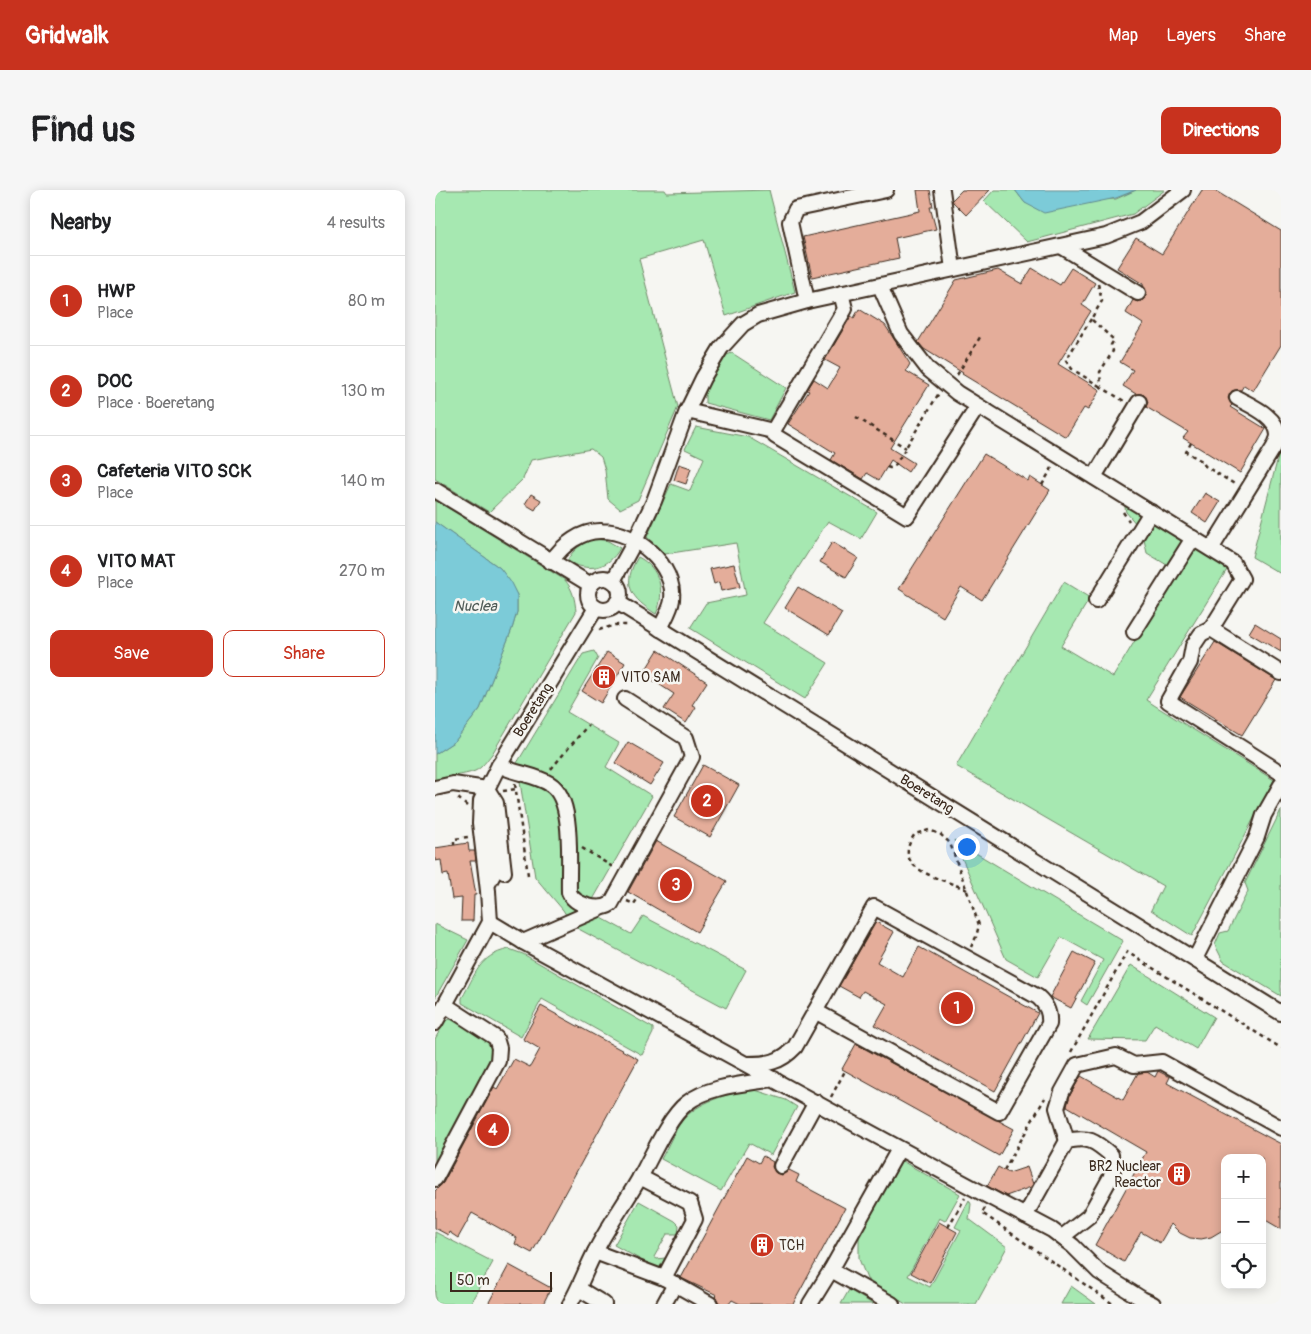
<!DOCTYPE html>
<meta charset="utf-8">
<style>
body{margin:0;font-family:Pangolin,sans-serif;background:#f6f6f6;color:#202124}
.controls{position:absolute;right:15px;bottom:15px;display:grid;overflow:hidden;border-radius:10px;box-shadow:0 2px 12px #0003}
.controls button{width:45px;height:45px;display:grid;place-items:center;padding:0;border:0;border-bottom:1px solid #e0e0e0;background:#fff;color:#202124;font:25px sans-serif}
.scale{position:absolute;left:15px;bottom:12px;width:102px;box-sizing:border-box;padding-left:5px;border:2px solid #3b2a1e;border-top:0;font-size:14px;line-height:18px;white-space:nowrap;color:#3b2a1e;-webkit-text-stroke:4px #f6f6f2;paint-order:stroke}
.you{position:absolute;left:531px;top:656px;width:18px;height:18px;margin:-12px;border:4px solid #fff;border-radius:50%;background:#1a73e8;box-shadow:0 0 0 8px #1a73e833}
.badge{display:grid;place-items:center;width:32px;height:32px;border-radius:50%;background:#c8321e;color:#fff;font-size:16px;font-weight:700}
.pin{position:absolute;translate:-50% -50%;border:2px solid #fff;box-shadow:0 1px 5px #0006}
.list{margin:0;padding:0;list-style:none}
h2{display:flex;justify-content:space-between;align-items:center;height:65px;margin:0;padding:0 20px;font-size:21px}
h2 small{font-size:16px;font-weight:400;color:#757577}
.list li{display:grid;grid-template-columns:32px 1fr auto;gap:15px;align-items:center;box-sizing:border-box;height:90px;padding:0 20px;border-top:1px solid #e0e0e0}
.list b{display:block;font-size:19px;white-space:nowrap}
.list p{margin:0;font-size:16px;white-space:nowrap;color:#757577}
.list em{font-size:16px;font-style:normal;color:#757577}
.actions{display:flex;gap:10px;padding:15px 20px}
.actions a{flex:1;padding:11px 0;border:1px solid #c8321e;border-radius:10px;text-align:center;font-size:18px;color:#c8321e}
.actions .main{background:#c8321e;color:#fff}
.icon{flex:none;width:28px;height:28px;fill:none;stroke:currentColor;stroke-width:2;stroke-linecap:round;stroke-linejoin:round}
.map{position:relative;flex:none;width:846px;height:1114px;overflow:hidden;border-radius:10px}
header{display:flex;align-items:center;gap:30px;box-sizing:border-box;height:70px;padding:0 25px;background:#c8321e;color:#fff}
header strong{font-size:24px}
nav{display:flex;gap:28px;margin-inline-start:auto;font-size:18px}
.intro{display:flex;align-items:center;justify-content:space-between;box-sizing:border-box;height:120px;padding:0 30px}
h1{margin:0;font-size:35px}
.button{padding:12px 22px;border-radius:10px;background:#c8321e;color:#fff;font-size:18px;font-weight:700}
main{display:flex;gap:30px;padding:0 30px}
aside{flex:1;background:#fff;border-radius:10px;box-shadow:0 2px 12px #0003}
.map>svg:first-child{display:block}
.green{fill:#a6e8b1;stroke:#708968}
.water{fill:#7ccbd8;stroke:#628b8e}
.building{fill:#e4ad9a;stroke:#3b2a1e}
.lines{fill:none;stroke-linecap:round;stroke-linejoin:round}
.minor-casing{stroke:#3b2a1e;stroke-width:18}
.path{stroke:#3b2a1e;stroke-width:2.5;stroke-dasharray:4 4;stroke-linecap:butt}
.minor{stroke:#f6f6f2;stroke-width:14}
.labels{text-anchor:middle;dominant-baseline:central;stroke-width:5;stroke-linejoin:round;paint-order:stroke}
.poi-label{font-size:14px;fill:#3b2a1e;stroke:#f6f6f2;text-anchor:start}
.street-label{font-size:14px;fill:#3b2a1e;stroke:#f6f6f2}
.water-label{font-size:15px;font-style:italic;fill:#4e5a56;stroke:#f6f6f2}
</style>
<header>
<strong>Gridwalk</strong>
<nav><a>Map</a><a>Layers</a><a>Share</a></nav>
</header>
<div class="intro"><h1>Find us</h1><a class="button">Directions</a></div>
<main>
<aside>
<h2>Nearby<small>4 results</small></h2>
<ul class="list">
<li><span class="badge">1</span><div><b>HWP</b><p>Place</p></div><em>80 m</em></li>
<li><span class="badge">2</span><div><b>DOC</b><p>Place · Boeretang</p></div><em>130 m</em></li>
<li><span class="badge">3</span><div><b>Cafeteria VITO SCK</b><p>Place</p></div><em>140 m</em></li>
<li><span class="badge">4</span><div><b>VITO MAT</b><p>Place</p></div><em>270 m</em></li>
</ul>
<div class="actions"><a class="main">Save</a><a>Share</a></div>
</aside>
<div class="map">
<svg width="846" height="1114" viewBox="0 0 846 1114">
<rect width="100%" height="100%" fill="#f6f6f2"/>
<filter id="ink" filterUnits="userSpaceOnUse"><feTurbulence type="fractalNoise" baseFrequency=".02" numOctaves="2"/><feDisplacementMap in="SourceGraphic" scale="10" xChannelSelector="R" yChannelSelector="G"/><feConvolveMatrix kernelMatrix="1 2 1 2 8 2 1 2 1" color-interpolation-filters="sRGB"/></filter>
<g filter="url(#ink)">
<g class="green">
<path d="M0,0h230l2,3 102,-3 26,102 -69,24 -22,-76 -65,19 39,148 -40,93 -18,9 -12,-10 -3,-29 -4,-13 -10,-8 -60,11 -8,19 -34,33 -54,-33z"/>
<path d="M559,0h21l10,13 91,-4 20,-9h29l-32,24 -106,28 -43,-41z"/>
<path d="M297,163l54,35 -17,32 -64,-17v-13l19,-34z"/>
<path d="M261,237l52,10 129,75 -16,27 -33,-18 -65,102 65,40 -23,36 -115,-71 16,-25 40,-8 -10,-52 -71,11 -18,-17 24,-53 19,7 14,-33 -19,-9z"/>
<path d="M846,256v128l-29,-17z"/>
<path d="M0,310l130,80c8,10 10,19 11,32l-84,142c-5,6 -10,14 -17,17 -12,5 -27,4 -40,10v-27l20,-13 25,-32 32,-80 5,-17v-17l-17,-27 -65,-46z"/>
<path d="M689,313l104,65 -82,132 128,80 -82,156 -41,-26 12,-24 -207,-120 108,-184 26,16 -29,48 52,31 64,-106 -30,-18 -5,-22 -16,-19z"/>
<path d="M160,349l13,2 12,7c-12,22 -33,24 -53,13 6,-12 15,-18 28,-22z"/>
<path d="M203,367c22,11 28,35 18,57 -25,-16 -35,-29 -18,-57z"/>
<path d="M159,461l4,7 -31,54 52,31 -13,24 46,29 -65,114 44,24 12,-18 103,54 -20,38 -153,-82 -10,-16 -28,-33 -18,-114 66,-109z"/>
<path d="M846,620v186l-58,-35 -8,-16 5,-12 8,-2 20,-40 -3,-8z"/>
<path d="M519,650l169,101 -36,64 -6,-4 22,-41 -42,-23 -23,40 -32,-18z"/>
<path d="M0,734l33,16 -33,58z"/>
<path d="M74,759l14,5 130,74v5l-11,22 -100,-56 -21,38 -59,-34v-5c14,-24 16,-42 47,-49z"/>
<path d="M696,775l83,52 -18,32 -41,-25 -10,16 -57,-1z"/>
<path d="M21,827l28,19 8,13 -2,19 -55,99v-128l10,-18z"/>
<path d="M317,899l34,11 11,7 -26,48 -22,-12 -28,48 -60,-32c7,-12 12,-26 21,-38 16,-20 46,-27 70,-32z"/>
<path d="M467,971l58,33 -15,27 -6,-3 -31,58 22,11 31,-57 -6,-3 14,-27 2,4 -2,15 38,28 -31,57h-70l-23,-13 -16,-12 -8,-20v-24z"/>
<path d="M204,1011l36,20 4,4 -1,9h-11l-13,23 3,2 8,-1 -6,12 -45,-25z"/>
<path d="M0,1042l58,30 -23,42h-35z"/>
<path d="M636,1096l25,18h-35z"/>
<path d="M414,1100l24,14h-32z"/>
</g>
<g class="water">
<path d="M580,0h121l-20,8 -72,15 -19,-10z"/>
<path d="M0,332l65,46 10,13 7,14v17l-5,17 -32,80 -25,32 -20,13z"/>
</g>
<g class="building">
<path d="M482,0h13l3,17h-3l6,22 -41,9 4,20 -87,19 -9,-40 117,-26z"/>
<path d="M527,0h28l-24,25 -13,-13 -1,-2z"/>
<path d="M767,0h12l67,41v114l-28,46 -9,-6 -3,5 -9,1 -4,7 4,7 -2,2 36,22 -26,44 -57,-35 5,-6 -42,-25 2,-5 -4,-7 -8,-1 -13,-8 10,-16 -13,-8 23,-38 -17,-11 7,-13 5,2 5,-2 4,-7 -4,-8v-1l-26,-16 19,-30 26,16z"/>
<path d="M597,78l28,17 11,-17 24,15 -13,22 9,6 -33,53 42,26 -12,20 -4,-2 -18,29 -104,-63 1,-1 -39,-24 -6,-7 38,-62 42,-10 24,14z"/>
<path d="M424,119l26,16 25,39 -4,7 23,14 -39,63 24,15 -6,9 -17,-12 -12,20 -12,-7 -4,6 -32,-19 4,-7 -47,-29 21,-33 -2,-1 7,-11 14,9 12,-20 -15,-8 26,-44 3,2z"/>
<path d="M549,264l44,27 2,-4 20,13 -68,110 -21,-13 -18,30 -44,-28z"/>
<path d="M244,274l12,4 -5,16 -12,-4z"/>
<path d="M770,303l15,9 -13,21 -15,-10z"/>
<path d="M96,304l10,6 -6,10 -10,-6z"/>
<path d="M397,352l26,16 -12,19 -26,-15z"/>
<path d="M299,374l6,23 -19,4 -2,-9 -5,2 -4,-15z"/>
<path d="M363,397l44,26 -13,22 -44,-27z"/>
<path d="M820,433l26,16v13l-32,-19z"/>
<path d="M780,452l61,38 -34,55 -62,-38z"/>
<path d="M223,460l49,32 -15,23 4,2 -10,16 -22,-14 10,-15 -31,-20z"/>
<path d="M172,462l18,11 -24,40 -19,-12z"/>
<path d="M193,552l36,21 -14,22 -35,-22z"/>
<path d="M268,575l36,20 -29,52 -36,-20z"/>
<path d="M221,651l71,40 -30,51 -69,-40z"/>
<path d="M33,653l1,8h6l1,10h-6l6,34h-2l-1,26h-12l1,-23 -10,1 -4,-25 -5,1 -2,-15 -6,1v-13z"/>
<path d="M441,732l18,10 -17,30 26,15 16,-30 119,66 -43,78 -120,-66 12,-21 -24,-13 -4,6 -20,-11z"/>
<path d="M639,762l21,11 -24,45 -21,-11z"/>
<path d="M106,816l97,53 -106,194 -17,-9 2,-6 -45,-25 -14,25 -9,-6 -1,3 -13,-7v-37l8,-8 51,-96 3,2 17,-30 16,8 10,-18 -17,-10z"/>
<path d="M421,854l158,85 -15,27 -157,-87z"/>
<path d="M723,881l12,6 -3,6 114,61v85l-19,-11v-60h-37v69l-4,4 -10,6 -10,2 -11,-1 -10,-5 -9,-9 -11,19 -19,-11 -17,30 -29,-17 51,-93 -79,-46 3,-11 11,-19 42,24 15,-27 9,-1 8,5z"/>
<path d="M312,966l12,7 4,-7 10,6 -1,5 4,6 6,2 7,-5 10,5 -3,7 49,26 -52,96h-53l-8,-4 -3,4h-7l-4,-2 -3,-5 2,-2 -36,-17z"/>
<path d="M563,977l11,6 18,-6 6,17 -2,3 -25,9 -19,-10z"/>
<path d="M504,1032l18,10 -27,51 -19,-10z"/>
<path d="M74,1075l42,23 -8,16h-55z"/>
</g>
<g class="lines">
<g class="minor-casing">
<g id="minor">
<path d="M507,0l11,79"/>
<path d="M626,56l77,47"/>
<path d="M445,96l21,48 27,35 29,24 276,170 9,16 -31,50 -10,5 -8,12 -3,16 -22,39 113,72"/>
<path d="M406,103l4,16 -72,122 2,5 132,80 71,-110"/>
<path d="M372,111l-17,-79 6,-13 90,-19"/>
<path d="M252,221l86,20"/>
<path d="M659,287l45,-75"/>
<path d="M0,300l156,95"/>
<path d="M776,359l63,-102c1,-3 4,-8 4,-12 -1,-19 -27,-29 -41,-37"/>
<path d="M116,372c11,-17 31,-32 51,-31 33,0 74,34 70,69 -1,9 -8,20 -12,29"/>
<circle cx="169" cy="404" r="16"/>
<path d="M178,391l22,-40 19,-40 33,-90 16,-33 18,-30 22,-24 15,-9 49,-14 299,-65 35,-14 42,-32"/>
<path d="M661,411l55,-89"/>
<path d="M182,412l664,411"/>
<path d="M776,439l70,44"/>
<path d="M699,442l59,-94"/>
<path d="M64,575c16,9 35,9 51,19 25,15 18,81 19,108 5,13 30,20 42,12l81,-147 -6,-19 -61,-39"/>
<path d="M0,598l18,-4 34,5 11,-22 98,-159"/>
<path d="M54,602l7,11 8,69"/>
<path d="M55,732l35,21c176,96 350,194 527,287l21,16 26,26 43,27 11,5"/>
<path d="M88,752l78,-34"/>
<path d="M760,769l62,-122 7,-22 17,-30"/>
<path d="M0,833l55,-101 -2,-31 -8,-68 1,-22 6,-12v32l7,52 -6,11"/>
<path d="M312,874c21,0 33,-1 48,-17l79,-140 164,90c9,8 12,16 11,27l-50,88 -184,-101"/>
<path d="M632,951l-10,-33 5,-16 15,-27 39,-9 18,9 28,-3 119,66"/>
<path d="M346,976l35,-64"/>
<path d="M205,987l50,26 5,16 -31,59"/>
<path d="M0,989l63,-118 1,-13 -3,-10 -51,-33"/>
<path d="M590,1026l42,-75c21,-5 28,0 44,14l2,18 -24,43 -27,21"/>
<path d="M160,1062l69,26 46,26"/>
<path d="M144,1099l25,15"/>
<path d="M135,1114c10,-17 16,-35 25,-52 14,-28 34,-54 49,-82 10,-19 26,-54 43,-67 23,-18 59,-19 87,-24"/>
<path d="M229,1114l11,-20"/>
<path d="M375,1114l21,-34"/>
<path d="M457,1114l-61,-34 68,-121"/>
</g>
</g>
<g class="path">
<path d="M663,94l4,17 -11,18 23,21 -3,5 2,6 -13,21 1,15 23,14"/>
<path d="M656,129l-25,41 6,9 29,18"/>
<path d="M522,185l25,-41"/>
<path d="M421,227l50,31"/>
<path d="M756,253l-5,9 16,9 3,5 31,19"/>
<path d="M452,277l3,1 4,-1 45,-74"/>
<path d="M607,295l10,-17"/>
<path d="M688,322l6,9"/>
<path d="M164,440l16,-5h13"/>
<path d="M116,579l37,-44"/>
<path d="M80,594l13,91"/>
<path d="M68,601l13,-2"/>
<path d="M23,608l9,8"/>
<path d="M19,655v-6l14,-2"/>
<path d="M147,658l34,21"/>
<path d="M532,700c-23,-12 -79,-19 -52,-56l14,-4 11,4 10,9 29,82 -3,12 -5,10"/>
<path d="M192,711l7,3 4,-6"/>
<path d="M636,862l56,-100 154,96"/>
<path d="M396,907l14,-26"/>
<path d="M569,980l41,-72"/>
<path d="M550,1018l-3,5 131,91"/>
<path d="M513,1037l17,-29"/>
</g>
<use href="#minor" class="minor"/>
</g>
</g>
<defs>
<g id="building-disc" transform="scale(1.25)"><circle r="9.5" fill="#c8321e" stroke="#f6f6f2"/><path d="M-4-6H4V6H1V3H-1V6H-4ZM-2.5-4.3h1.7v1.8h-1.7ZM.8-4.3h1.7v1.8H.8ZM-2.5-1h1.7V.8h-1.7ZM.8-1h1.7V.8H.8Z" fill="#fff"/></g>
</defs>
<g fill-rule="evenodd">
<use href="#building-disc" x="169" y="487"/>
<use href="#building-disc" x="744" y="984"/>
<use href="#building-disc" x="327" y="1055"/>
</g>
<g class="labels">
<g class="poi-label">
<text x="186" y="487">VITO SAM</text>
<text x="726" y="976" text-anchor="end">BR2 Nuclear<tspan x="726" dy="16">Reactor</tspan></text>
<text x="344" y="1055">TCH</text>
</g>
<g class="street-label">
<text transform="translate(98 520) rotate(-58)">Boeretang</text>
<text transform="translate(492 604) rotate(32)">Boeretang</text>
</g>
<g class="water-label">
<text x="40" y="416">Nuclea</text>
</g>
</g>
</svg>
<div class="controls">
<button>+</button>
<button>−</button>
<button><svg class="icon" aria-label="locate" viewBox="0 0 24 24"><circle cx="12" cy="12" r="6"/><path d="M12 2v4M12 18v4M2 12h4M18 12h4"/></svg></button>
</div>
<div class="scale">50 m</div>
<div class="you"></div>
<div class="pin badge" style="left:522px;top:818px">1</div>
<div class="pin badge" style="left:272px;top:611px">2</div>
<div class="pin badge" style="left:241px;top:695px">3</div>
<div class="pin badge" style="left:58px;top:940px">4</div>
</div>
</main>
